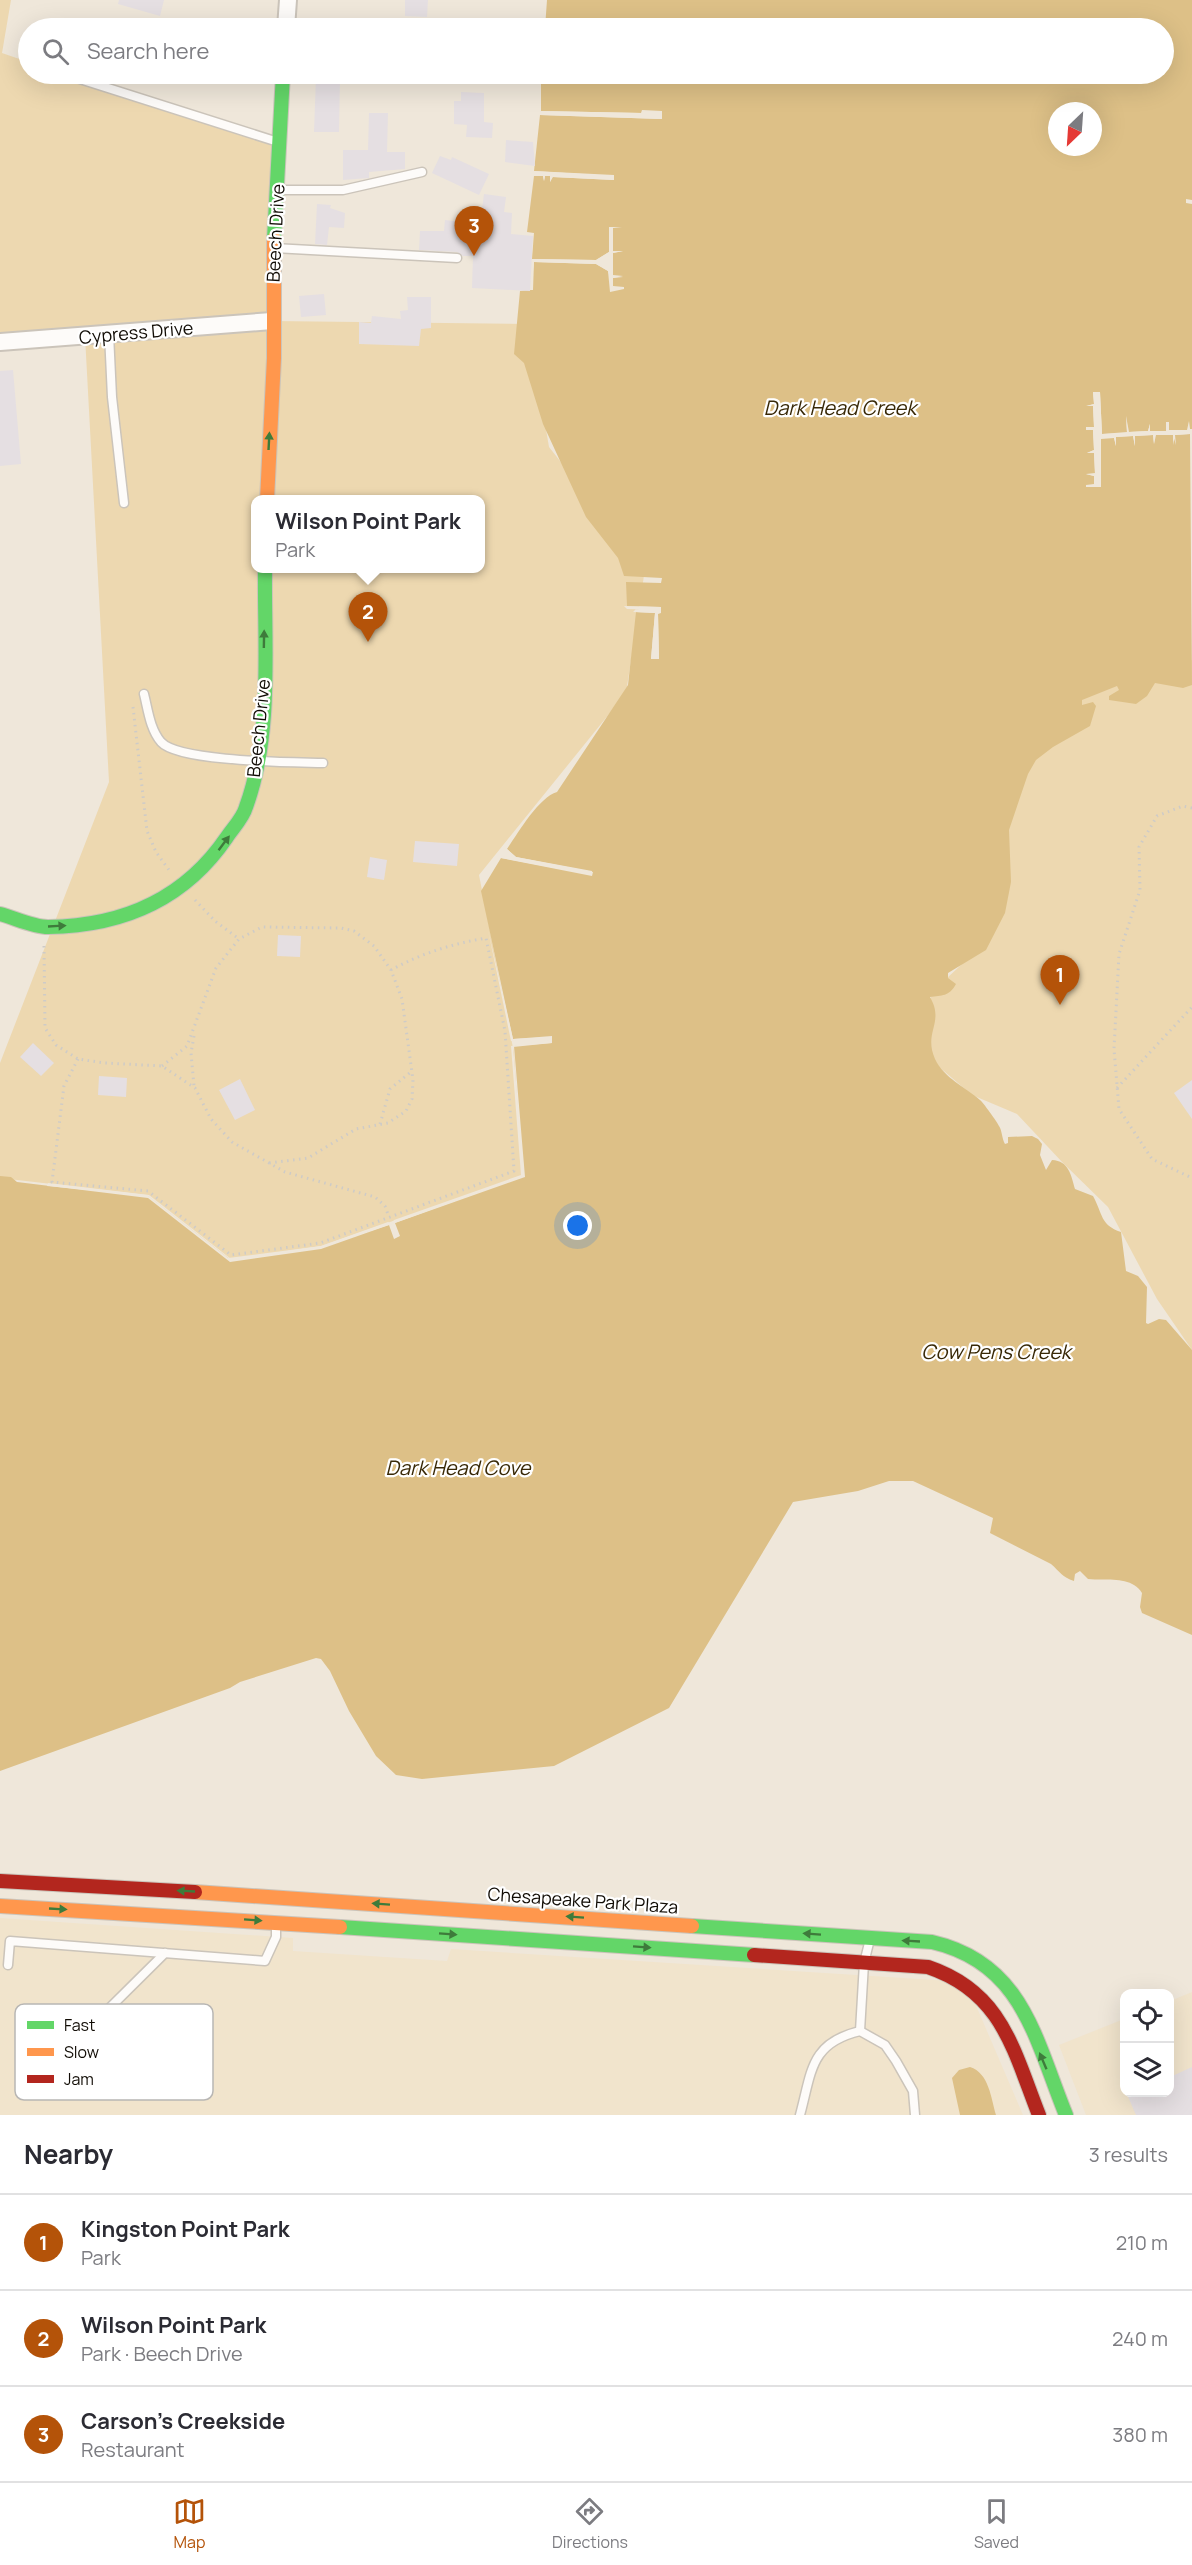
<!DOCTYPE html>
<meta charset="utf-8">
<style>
body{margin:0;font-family:Manrope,sans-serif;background:#f2f2f3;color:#2b2b33}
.controls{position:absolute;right:18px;bottom:18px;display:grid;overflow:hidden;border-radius:12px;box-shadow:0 6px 24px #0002}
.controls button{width:54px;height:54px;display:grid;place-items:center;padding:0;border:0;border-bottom:2px solid #e1e1e2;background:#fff;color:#2b2b33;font:30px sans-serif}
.compass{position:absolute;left:1048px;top:102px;width:54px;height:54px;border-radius:50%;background:#fff;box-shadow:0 6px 24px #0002;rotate:205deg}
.you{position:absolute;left:578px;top:1226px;width:21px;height:21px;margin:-15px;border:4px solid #fff;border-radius:50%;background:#1a73e8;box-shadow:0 0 0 9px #1a73e833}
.badge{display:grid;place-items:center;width:39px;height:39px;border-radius:50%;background:#b45309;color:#fff;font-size:20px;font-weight:700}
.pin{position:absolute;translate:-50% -50px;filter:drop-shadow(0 2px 3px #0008)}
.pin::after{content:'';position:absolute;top:32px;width:21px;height:18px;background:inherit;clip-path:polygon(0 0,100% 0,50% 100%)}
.popup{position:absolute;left:251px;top:495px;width:234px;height:78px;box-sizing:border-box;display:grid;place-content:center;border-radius:12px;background:#fff;filter:drop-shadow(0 2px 4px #0005);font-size:20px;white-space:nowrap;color:#7c7c81}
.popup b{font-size:22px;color:#2b2b33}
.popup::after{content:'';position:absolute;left:50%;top:100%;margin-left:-12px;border:12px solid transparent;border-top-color:#fff}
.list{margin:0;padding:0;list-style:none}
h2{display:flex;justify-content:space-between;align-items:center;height:78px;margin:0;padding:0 24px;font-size:26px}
h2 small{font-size:20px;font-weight:400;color:#7c7c81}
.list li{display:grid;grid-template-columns:39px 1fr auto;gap:18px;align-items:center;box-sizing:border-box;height:96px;padding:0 24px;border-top:2px solid #e1e1e2}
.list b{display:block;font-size:22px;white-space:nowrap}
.list p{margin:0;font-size:20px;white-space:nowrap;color:#7c7c81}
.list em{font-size:20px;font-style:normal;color:#7c7c81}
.icon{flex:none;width:33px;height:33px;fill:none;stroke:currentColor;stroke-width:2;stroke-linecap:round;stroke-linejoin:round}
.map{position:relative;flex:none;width:1192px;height:2115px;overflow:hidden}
.search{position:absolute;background:#fff;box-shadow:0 6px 24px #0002;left:18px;right:18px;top:18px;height:66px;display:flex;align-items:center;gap:15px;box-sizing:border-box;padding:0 21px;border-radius:33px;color:#7c7c81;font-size:22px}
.sheet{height:366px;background:#fff}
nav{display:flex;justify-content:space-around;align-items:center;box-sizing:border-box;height:84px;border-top:2px solid #e1e1e2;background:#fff;font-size:16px;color:#7c7c81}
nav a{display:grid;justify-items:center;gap:3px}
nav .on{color:#b45309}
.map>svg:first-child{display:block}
.built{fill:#f1e4cc}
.green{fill:#edd8b0;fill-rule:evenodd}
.water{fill:#ddc087;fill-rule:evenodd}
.pier{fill:#efe7da}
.building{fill:#e5dfe2}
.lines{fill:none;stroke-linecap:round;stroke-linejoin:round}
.lane-casing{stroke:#cbc4ba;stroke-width:11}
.street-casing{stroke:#cbc4ba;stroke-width:20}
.fast-casing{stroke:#cbc4ba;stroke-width:16}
.slow-casing{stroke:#cbc4ba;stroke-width:16}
.jam-casing{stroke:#cbc4ba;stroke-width:16}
.path{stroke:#cecbc7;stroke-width:3;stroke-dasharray:1.5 4.5;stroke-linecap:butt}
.lane{stroke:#fdfbf9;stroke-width:8}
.street{stroke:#fdfbf9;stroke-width:16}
.fast{stroke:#63d668;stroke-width:14}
.slow{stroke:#ff974d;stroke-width:14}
.jam{stroke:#b3261e;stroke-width:14}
.oneway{fill:#3e7b3b}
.labels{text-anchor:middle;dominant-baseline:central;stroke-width:4.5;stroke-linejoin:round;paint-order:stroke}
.street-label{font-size:18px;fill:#110c05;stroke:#fff}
.water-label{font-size:20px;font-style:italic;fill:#382806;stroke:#fff}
.key{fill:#fff;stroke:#b8b6b4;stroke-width:1.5}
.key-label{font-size:16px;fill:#110c05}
</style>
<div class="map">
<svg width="1192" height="2115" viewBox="0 0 1192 2115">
<rect width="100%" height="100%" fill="#efe7da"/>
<g class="built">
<path d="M0,1918l293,20v13l154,10 4,-12 515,33 57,133h-1023z"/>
<path d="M1192,1992v123h-106l-27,-70 65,-26v73h46v-91z"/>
</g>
<g class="green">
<path d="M0,0h11l-9,53 26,9v12h36l216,69 -8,178 256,3 21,123 96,122 -19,124 -147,182 35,178 8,123 -201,70 -93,12 -81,-63 -147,-17v-115l109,-281 -24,-446 -85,6zM256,500h225v68h-225z"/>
<path d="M1192,660v690l-35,-51 -49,-92 -45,-44 -46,-49 -45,-19 -34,-29 -13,-23 -1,-24 9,-28 55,-51 17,-107 29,-88 49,-49z"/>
</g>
<g class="water">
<path d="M547,0h645v200l-6,-1v4l6,1v225h-3v-7l-1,8h-19l-1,-8 -1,9h-17v-7l-2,7 -20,1 -2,-16 1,17 -25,1 -2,-42h-7l1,12 -7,2h6l1,21 -7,3h6l1,20 -7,3h7l1,21h-9l8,2v8l7,3 -1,-49h14l2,8v-9l17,-1 2,10v-10l18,-1 1,9 1,-9h18l3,10 -1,-10 15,-1 2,251 -9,3 -28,-5 -8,13 -11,8 -27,-4v-4l10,-6 -2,-4 -35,14v5l11,-3 3,4 -6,20 -37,21 -17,13 -8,14 -19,56 2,52 -6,31 -19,37 -38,23v5l8,6c-7,13 -14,11 -26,13 15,26 -7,35 5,62 9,19 30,28 45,41 2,1 18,23 19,26 3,4 3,13 6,18l3,-1v-6l24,-1 6,3 4,5 -2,11 6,15 6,-10c17,1 19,15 23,29l18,7c10,18 7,29 28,36l5,39 12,5 9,11 -1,36 2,1 11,-5 7,1 26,30v285l-50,-22 -2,-6 2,-14c-11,-18 -37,-12 -54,-14l-8,-8 -5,3 -1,7c-12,-4 -14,-9 -23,-17l-61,-31 3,-15 -80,-37h-24l-31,10 -65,11 -124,206 -115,58 -132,13 -26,-4 -20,-19 -27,-45 -19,-40 -9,-12 -5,-1 -76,24 -10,6 -230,83v-595l11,1 6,5 131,16 82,64 91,-13 68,-24 5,14 6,-3 -5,-13 130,-46 -11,-131 38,-3v-6l-39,2 -32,-148 20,-33 91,17v-4l-76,-14 -9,-8c11,-16 32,-52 50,-57l71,-107 8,-73 19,1 -4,46h8l-1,-46 3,-6 -34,-1 -1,-24 35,1 1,-5 -38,-2 -6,-18 -32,-41 -43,-93 -19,-61 -10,-9 6,-63 11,-1 3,-28 62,2 12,7 5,18h10v-2h-10v-9l10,-1 -10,-1v-23l10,-2h-10v-24h-4v25l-13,8 -64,-1 2,-26 -7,-1 7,-56h9l1,5 1,-5h5v6l2,-5 62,3v-5l-80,-4 6,-56 121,4 1,-8h-20v2l-101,-2v-37h623v-46h-619zM1057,111h36v36h-36z"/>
<path d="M970,2067c19,6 21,31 26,48h-36l-8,-37 7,-8z"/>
</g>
<g class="pier">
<path d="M642,110l20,1v8l-122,-4 1,-4 100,2z"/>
<path d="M534,171l80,5v4l-61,-3 -3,5v-6h-5l-1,5 -1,-5h-9z"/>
<path d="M609,227h13l-9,1v23h10l-10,2v22l10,1 -10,2v8l11,1v2l-14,3 -2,-21 -12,-7 -62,-2 -1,28h-3l2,-31 64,1 13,-8z"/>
<path d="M1093,392h7l2,42 25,-2 -1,-16 3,16 19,-1 2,-7v7h16v-9h3v8h18l2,-9 3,23 -2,-10 -15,1 -2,10v-10h-17l-2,9 -1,-9 -18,1v10l-2,-10 -17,1v9l-2,-8 -13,1v48h-15v-2l8,-1v-8l-8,-2 9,-1 -1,-20h-7l7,-3 -1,-20h-7v-3h8l-1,-21h-7l8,-2z"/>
<path d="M624,606l37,1v6l-3,1 1,45h-8l4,-46 -22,-1 3,-3 22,1 -31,-1z"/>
<path d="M507,849l9,8 77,15 -1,4 -91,-18 2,-2 9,1 -6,-6z"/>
<path d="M488,930l25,109 39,-3v7l-39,4 11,129 -132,48 2,-4 127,-45 -10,-129 38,-6 -38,1z"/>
<path d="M48,1183l101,12 82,64 90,-13 67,-24 4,2 -71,23 -90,13 -83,-64 -101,-10z"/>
</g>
<g class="building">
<path d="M119,0h45l-4,16 -42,-12z"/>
<path d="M405,0h23l-1,17 -22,-1z"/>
<path d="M316,77l24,1 -1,54h-25z"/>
<path d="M461,92l23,1v29l9,1 -1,15 -26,-1 1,-12 -13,-1v-23h7z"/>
<path d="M369,113h19l-1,39h18v17l-36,3v6l-26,2v-30h25z"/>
<path d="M506,140l27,2 2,24 -30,-4z"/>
<path d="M440,156l11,4 1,-3 37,17 -10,21 -47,-22z"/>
<path d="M484,194l22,3 -2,15 8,1 -1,21 22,2 -3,55 -58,-3 1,-32h-10l-6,-4 -38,-2 1,-19h24l1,-11 35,4z"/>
<path d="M317,204l14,1 -1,3 15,5 -1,15 -15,-1 -2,18 -12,-1z"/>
<path d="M324,294l2,21 -25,2 -2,-21z"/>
<path d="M407,297h24v31l-10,1 -2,17 -60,-2v-22l12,1 1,-7 29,3 -1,-8 8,-1z"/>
<path d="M13,370l8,94 -21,2v-95z"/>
<path d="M415,841l44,3 -2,22 -44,-4z"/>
<path d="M370,857l17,3 -3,20 -17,-3z"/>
<path d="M278,935l23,1 -1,21 -23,-1z"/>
<path d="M33,1043l21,20 -13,13 -21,-19z"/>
<path d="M99,1076l28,2 -1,19 -28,-2z"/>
<path d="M240,1079l15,31 -20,10 -16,-30z"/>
<path d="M1192,1080v39l-18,-26z"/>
<path d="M1192,2067v48h-56l-10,-23h44v-15z"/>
</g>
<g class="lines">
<g class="lane-casing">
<g id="lane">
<path d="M64,74l214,68"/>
<path d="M277,190h66l79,-18"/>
<path d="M274,248l183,10"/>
<path d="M109,334l3,63 12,106"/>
<path d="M144,694c4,16 6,35 17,48 18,20 131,20 162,21"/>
<path d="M8,1965l2,-24 255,20 11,-24v-15"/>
<path d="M860,2031l4,-68 6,-24"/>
<path d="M48,2069l117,-116"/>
<path d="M800,2115c12,-44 10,-72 60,-84l25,14 11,16 17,30 2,24"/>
</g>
</g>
<g class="street-casing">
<g id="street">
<path d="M286,28l2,-28"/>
<path d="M0,342l272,-21"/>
</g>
</g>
<g class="fast-casing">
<g id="fast">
<path d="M274,239l9,-165"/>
<path d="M0,914c15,4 33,13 48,13 74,-1 137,-28 179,-90 6,-9 16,-19 19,-30 27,-74 18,-162 19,-239"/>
<path d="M692,1926l240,16c91,21 103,97 134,173"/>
<path d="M340,1927l414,28"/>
</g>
</g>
<g class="slow-casing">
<g id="slow">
<path d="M267,500l7,-142v-119"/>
<path d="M195,1892l497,34"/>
<path d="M0,1906l340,21"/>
</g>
</g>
<g class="jam-casing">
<g id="jam">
<path d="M0,1881l195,11"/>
<path d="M754,1955l174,12c74,25 85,82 111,148"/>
</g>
</g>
<g class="path">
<path d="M133,707l14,124 9,21 13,18"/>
<path d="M1192,808l-9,-2 -26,10 -18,31 1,43 -21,64 -5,95 5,60 33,50 40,19"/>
<path d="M195,900l20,21 24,18"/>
<path d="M44,946l1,82 11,17 22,14 27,4 57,3 33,22 16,31 21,23 53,30 90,25 10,9 4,11"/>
<path d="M194,1036l-3,17 3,33"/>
<path d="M78,1059l-14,27 -12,96 96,9 83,64 89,-12 194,-72 -9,-140 -19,-93c-34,6 -64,15 -95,32"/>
<path d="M162,1066l25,-20 29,-78 23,-29 23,-12 79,1 13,3 20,15 17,24 11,29 11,81 -1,19 -6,12 -18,12 -32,6 -48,29 -39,5"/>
<path d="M1117,1088l75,-81"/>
<path d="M380,1124l10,-35 22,-18"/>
</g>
<use href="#lane" class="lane"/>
<use href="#street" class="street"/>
<use href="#fast" class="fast"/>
<use href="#slow" class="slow"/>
<use href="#jam" class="jam"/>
</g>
<defs><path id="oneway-solid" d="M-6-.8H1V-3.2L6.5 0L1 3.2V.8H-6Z" transform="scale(1.5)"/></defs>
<g class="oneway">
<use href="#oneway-solid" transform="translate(269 441) rotate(-87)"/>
<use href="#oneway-solid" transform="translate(264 639) rotate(-89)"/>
<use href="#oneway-solid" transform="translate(224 843) rotate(-53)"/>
<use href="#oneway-solid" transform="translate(57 926) rotate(-3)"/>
<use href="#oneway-solid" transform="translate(186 1891) rotate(-177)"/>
<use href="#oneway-solid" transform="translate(381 1904) rotate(-176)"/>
<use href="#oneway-solid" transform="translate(58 1909) rotate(3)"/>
<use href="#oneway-solid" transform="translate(575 1917) rotate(-176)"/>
<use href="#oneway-solid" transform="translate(253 1920) rotate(4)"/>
<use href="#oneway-solid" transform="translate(448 1934) rotate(4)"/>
<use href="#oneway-solid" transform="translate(812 1934) rotate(-176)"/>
<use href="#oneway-solid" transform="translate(911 1941) rotate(-177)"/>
<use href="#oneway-solid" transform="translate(642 1947) rotate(4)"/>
<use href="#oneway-solid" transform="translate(1043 2061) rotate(-113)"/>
</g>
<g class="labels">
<g class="street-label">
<text transform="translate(275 233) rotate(-87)">Beech Drive</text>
<text transform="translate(136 332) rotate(-5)">Cypress Drive</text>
<text transform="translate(258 728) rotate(-84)">Beech Drive</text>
<text transform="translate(583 1900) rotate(4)">Chesapeake Park Plaza</text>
</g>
<g class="water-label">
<text x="840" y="407">Dark Head Creek</text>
<text x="996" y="1351">Cow Pens Creek</text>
<text x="458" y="1467">Dark Head Cove</text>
</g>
</g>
<rect x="15" y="2004" width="198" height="96" rx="9" class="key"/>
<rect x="27" y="2021" width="27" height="8" fill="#63d668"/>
<rect x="27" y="2048" width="27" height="8" fill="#ff974d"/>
<rect x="27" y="2075" width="27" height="8" fill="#b3261e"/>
<g class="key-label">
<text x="64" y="2031">Fast</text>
<text x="64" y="2058">Slow</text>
<text x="64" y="2085">Jam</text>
</g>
</svg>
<div class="controls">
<button><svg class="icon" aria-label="locate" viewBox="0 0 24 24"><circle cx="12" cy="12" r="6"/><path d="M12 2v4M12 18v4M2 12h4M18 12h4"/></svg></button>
<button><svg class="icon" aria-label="layers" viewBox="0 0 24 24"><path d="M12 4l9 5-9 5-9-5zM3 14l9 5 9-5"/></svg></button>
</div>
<svg class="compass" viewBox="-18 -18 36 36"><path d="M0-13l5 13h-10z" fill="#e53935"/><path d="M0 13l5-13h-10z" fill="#7c7c81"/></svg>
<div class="you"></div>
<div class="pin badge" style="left:1060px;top:1005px">1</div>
<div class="pin badge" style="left:368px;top:642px">2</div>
<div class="popup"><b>Wilson Point Park</b>Park</div>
<div class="pin badge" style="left:474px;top:256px">3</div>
<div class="search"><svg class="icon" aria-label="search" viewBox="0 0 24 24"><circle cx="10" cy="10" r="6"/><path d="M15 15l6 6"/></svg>Search here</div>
</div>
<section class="sheet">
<h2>Nearby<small>3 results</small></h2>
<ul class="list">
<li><span class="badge">1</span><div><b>Kingston Point Park</b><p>Park</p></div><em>210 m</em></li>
<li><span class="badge">2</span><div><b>Wilson Point Park</b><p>Park · Beech Drive</p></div><em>240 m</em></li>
<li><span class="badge">3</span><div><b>Carson's Creekside</b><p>Restaurant</p></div><em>380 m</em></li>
</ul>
</section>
<nav>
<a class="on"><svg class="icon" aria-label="map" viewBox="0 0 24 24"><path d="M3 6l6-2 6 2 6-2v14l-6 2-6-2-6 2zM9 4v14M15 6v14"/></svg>Map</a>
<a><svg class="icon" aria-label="directions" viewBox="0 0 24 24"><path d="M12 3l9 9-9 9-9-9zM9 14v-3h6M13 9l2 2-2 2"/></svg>Directions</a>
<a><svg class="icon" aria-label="saved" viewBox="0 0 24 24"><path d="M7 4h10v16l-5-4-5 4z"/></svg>Saved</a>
</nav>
